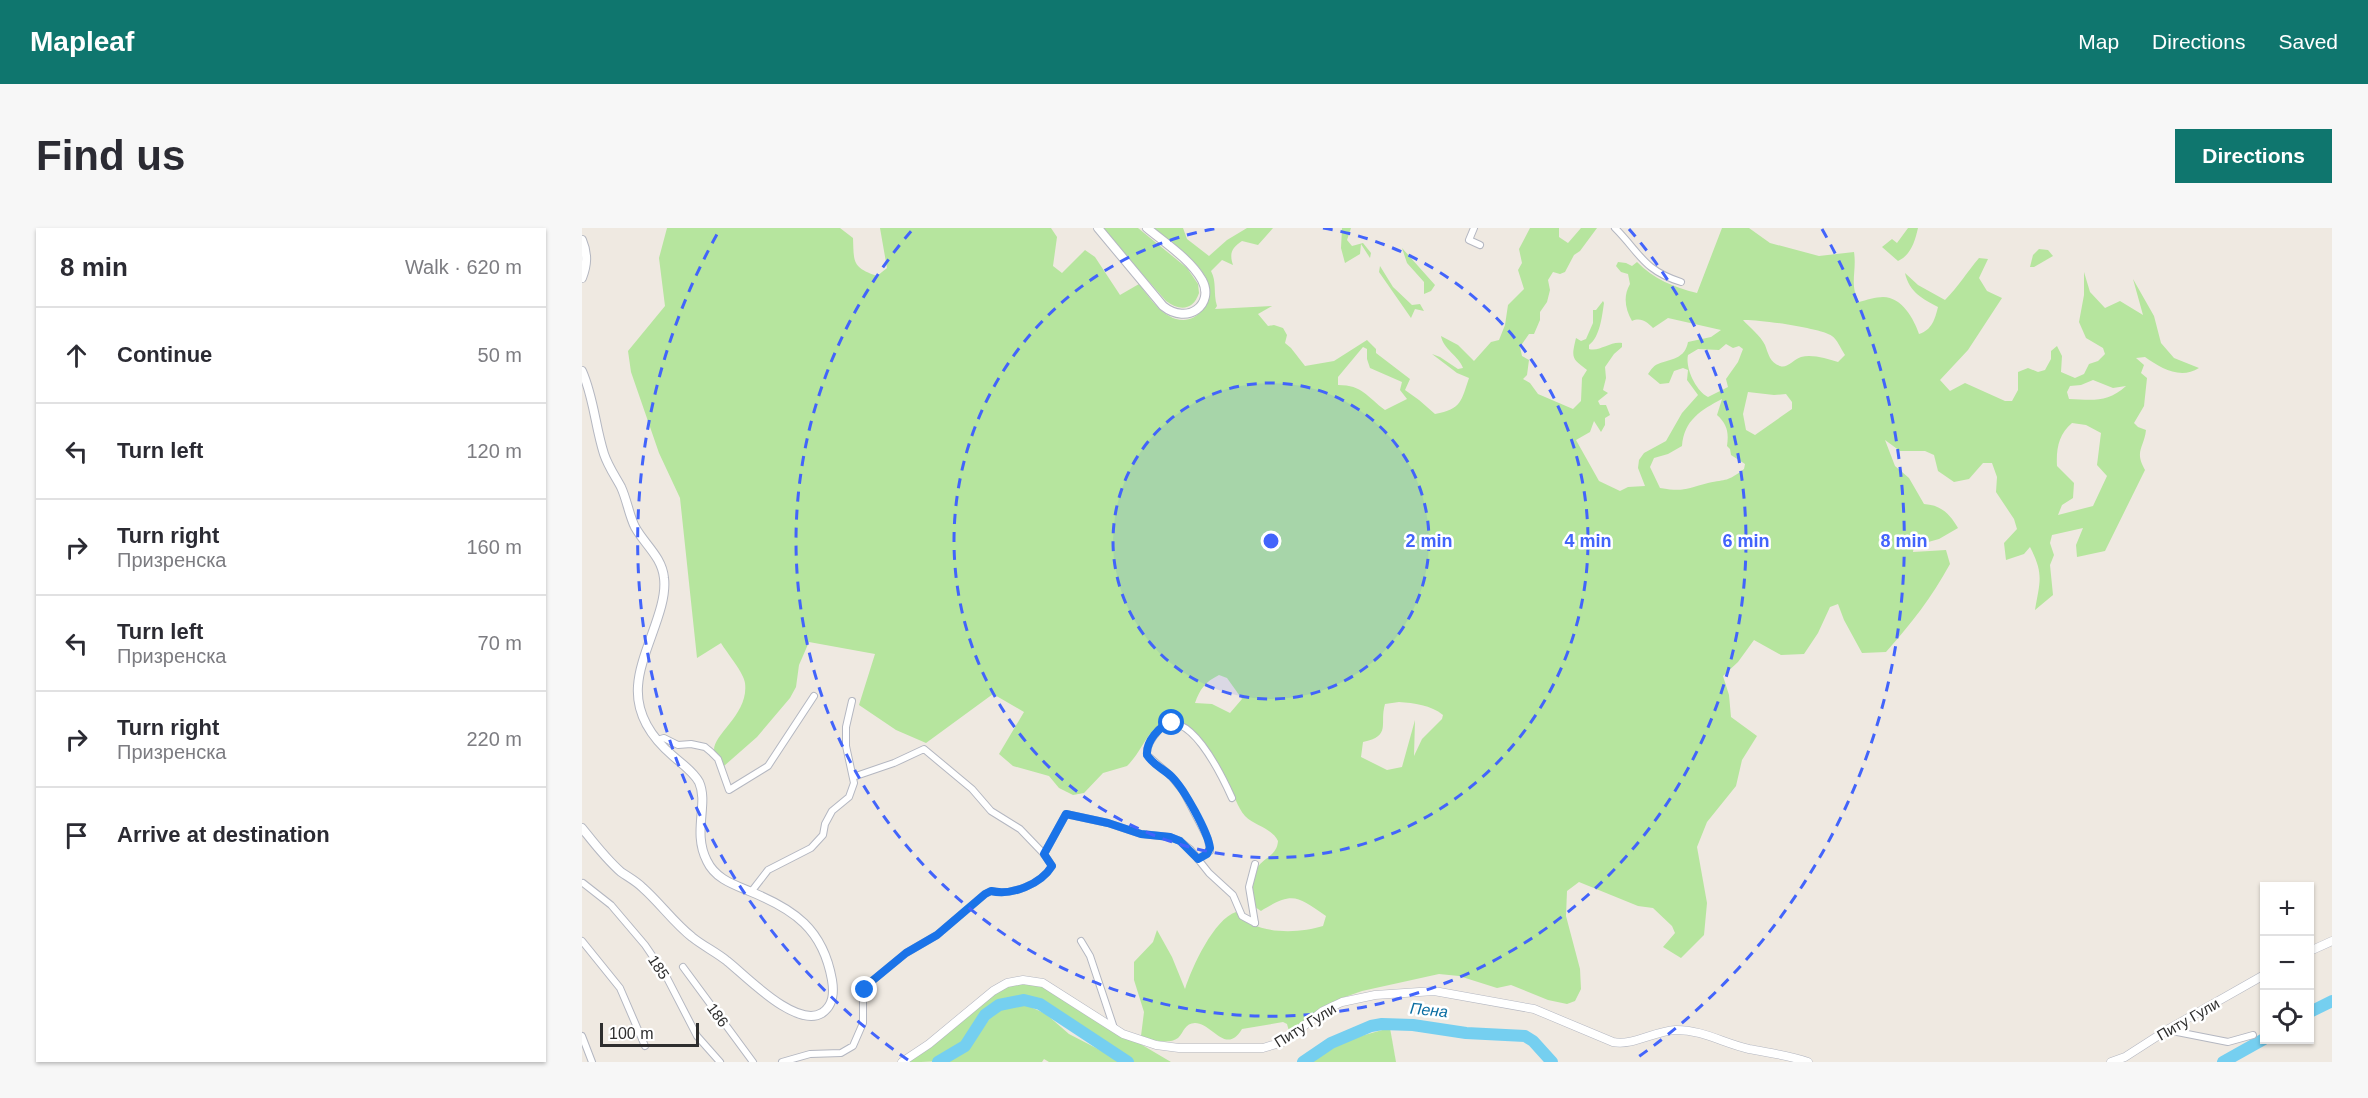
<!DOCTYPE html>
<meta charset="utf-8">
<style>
body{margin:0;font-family:Arial,sans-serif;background:#f7f7f7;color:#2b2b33}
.controls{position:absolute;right:18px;bottom:18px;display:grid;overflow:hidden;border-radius:0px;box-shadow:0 2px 4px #0004}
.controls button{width:54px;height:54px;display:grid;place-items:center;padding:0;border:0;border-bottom:2px solid #e1e1e2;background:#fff;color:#2b2b33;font:30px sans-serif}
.scale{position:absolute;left:18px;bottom:15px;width:99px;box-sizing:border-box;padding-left:6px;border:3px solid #2e2e2e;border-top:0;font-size:16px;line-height:21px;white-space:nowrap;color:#2e2e2e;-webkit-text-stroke:4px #fff;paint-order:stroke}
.stop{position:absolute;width:18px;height:18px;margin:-14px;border:4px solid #1a73e8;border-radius:50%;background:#fff}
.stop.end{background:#1a73e8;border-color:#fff;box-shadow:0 2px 6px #0008}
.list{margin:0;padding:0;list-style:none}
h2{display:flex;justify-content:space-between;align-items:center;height:78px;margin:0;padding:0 24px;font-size:26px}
h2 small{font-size:20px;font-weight:400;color:#7c7c81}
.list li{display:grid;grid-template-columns:39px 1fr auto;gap:18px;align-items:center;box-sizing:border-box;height:96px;padding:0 24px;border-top:2px solid #e1e1e2}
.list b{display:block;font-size:22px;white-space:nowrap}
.list p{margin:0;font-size:20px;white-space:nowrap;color:#7c7c81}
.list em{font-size:20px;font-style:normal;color:#7c7c81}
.icon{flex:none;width:33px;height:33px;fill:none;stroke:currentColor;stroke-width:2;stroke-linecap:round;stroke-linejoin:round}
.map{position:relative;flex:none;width:1750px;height:834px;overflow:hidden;border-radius:0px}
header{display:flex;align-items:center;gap:36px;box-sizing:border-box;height:84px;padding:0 30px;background:#0f766e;color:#fff}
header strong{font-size:28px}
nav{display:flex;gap:33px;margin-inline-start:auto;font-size:21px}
.intro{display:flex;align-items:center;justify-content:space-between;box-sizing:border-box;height:144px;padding:0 36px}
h1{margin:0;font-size:42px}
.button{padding:15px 27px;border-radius:0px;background:#0f766e;color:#fff;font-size:21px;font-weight:700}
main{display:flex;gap:36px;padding:0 36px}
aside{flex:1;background:#fff;border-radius:0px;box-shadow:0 2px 4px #0004}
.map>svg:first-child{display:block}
.green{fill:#b6e59e;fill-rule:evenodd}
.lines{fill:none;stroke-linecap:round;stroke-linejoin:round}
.river{stroke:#75cff0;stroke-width:12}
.minor-casing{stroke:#b4b7c1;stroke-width:8}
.tertiary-casing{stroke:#b4b7c1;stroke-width:9}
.secondary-casing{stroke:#b4b7c1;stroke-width:10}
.minor{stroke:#fff;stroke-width:6}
.tertiary{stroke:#fff;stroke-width:8}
.secondary{stroke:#fff;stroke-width:8}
.route{stroke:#1a73e8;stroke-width:8}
.ring{fill:none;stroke:#4264fb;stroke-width:3;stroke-dasharray:10 8}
.labels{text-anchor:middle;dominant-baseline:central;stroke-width:5;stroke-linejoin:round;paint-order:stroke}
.street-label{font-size:15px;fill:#2e2e2e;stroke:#fff}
.water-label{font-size:16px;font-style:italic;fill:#0d6fa3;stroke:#fff}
.centre{fill:#4264fb;stroke:#fff;stroke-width:3}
.ring-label{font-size:18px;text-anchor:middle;font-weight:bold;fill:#4264fb;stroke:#fff;stroke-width:5;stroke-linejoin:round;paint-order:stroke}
</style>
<header>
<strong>Mapleaf</strong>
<nav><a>Map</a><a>Directions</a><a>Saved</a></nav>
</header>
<div class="intro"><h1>Find us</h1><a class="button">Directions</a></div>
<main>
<aside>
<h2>8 min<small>Walk · 620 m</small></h2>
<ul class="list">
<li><svg class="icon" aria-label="ahead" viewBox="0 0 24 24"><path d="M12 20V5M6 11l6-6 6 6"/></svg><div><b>Continue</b></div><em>50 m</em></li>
<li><svg class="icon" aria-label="left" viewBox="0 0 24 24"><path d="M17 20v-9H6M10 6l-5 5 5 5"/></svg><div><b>Turn left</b></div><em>120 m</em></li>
<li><svg class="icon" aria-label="right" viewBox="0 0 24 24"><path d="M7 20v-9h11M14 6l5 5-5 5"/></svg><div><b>Turn right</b><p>Призренска</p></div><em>160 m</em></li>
<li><svg class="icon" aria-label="left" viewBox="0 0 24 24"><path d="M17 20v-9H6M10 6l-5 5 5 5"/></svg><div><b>Turn left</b><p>Призренска</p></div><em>70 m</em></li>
<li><svg class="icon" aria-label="right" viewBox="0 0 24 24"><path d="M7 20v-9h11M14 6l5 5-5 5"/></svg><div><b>Turn right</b><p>Призренска</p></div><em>220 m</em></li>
<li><svg class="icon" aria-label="arrive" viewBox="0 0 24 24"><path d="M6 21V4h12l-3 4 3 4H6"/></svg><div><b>Arrive at destination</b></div></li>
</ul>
</aside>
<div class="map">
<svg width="1750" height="834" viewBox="0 0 1750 834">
<rect width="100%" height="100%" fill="#efe9e1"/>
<g class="green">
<path d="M85,0h173l13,10c1,25 -1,29 24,38l10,-8 -7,-40h171l6,9 -4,29 9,7 23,-23 10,7 25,38 19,-11c10,13 21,30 37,35 25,7 40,-24 29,-43 -11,-19 -35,-34 -52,-48h30l4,11 22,17 18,-16 20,-12h26l-15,17 -16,-4c-10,7 -13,12 -9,24l-11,-5 -11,11c6,11 2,22 6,35l-2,3 57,-3 -14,8 10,12 6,-1 9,3 4,7 -2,8 6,5 14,18 29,-5 33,-21 9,9v4l34,26 -5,11 14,10 16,14c27,-5 26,-13 34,-36l-12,-5 -25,-19 8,3 18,12 5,-1c-4,-12 -20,-19 -22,-32l17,9 16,16 17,-19 8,-2 6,-15 3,-20 16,-16 -6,-19 4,-7 -3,-14 11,-21h29v9l9,6 13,-15h16l-17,23 -6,4 -9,17 -5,2 -7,-2 -5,8 2,10 -3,12 -7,10v8l-6,14h-5l-9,13 2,9 7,4 -2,15 -4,4 7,4 8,11 35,15 8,-8 1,-23 5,-8c-15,-12 -16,-11 -11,-32l5,3 5,-2 7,-16v-13h3l7,-9 1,2c-2,13 -4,34 -15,42v4c11,3 21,-8 33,-6v4l-8,7 -9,13 1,11 -3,12 5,3 -10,8 2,4h6l4,10 -5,3v7l-4,7 -7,-11 -4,11 -14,8 23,41 21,10 8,-4 17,-1 -7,-18 1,-8 5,-7 22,-12 16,-28 16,-18 -11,-15 1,-10 -5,-2 -9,3 -5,12 -9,1 -12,-10c3,-4 5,-8 10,-10 13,-5 27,-5 30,-22l23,-5 10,-7 -53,-12 -15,10c-6,-6 -12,-11 -21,-7 -7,-12 -9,-25 -2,-37l-2,-10 -7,-2 -5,-6 2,-4 8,1 6,3 5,-4c17,17 36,25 60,31l25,-65h27l21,15 49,13 35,-4c3,19 -5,33 5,50 7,-2 17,-5 24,-5 19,0 31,22 36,37 13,-4 16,-15 19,-27 -15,-8 -29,-15 -33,-34l13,12 27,15c13,-13 22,-28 34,-42l9,1 -9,19 8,13 15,7 -34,52 -28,30 10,11 15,-8 40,18h7l6,-11v-18l10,-4 10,4 7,-2 6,-11v-8l6,-5 5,10 -1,16 14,6 9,-4 5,-10 9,-3 7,-7 -2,-6 -17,-10 -7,-16 5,-27v-23l6,20 15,16 15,-7 23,14 -10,-36 21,37 7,27 13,15 25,10c-19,12 -38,0 -54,-11l-9,1 8,7 -3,8 6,5 -3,28 -10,17 4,4 8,3c-2,18 -12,21 -1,40l-40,81 -28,6 -1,-12 7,-17 -31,7 -2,8 4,12 -4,10 3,30 -18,15c5,-29 9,-36 -5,-63l-6,7 -18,6 -2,-17 13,-14 -3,-10 -18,-27 1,-15 -5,-14h-9l-14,16 -15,3 -16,-11 -4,-16 -9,-4h-25l-15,-11 10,26 14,12 15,26c17,1 26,10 34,24l-19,11 -25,7 -1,6 33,-2 4,14c-18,33 -39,60 -64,88l-24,1 -18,-33 -6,-16 -8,3 -12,26 -14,21 -23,1 -27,-15 -16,22 -15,14 6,19 2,22 26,19 -15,24 -6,26 -29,36 -10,25 10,56 -3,32 -23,23 -18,-11 12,-14 -3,-7 -19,-18 -15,-2 -59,-24 -12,9 -1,25 14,53 1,20 -6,12 -8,3 -19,-4 -37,-15 -14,3 -38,-12 -20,-2 -77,17 -17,6 -17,7 -39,27 -2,-7 -4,-2 -41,7c-16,27 -30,-6 -47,-6 -10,0 -11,9 -17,15 -9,7 -27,2 -37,-2l3,-24 -10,-32v-18l19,-20 4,-12 15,27 13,32c7,-22 29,-70 51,-77 18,23 62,22 87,14l3,-10c-29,-20 -33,-25 -65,-5l-6,-4c-2,-13 -5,-27 2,-39 7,-11 20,-12 21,-27 -6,-13 -23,-15 -33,-25 -8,-9 -11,-22 -17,-33 -10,-19 -34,-64 -58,-64 -23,8 -27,32 -43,47l-24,7 -19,20 -11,2 -14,-7 -10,-12 -36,-10 -14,-12 25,-42 -31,-18 -67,49 -30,-13 -37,-25 16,-51 -66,-12 -10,23 -3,22 -6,11 -33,39 -33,29c-3,-4 -10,-11 -10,-16 0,-17 35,-36 31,-67 -1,-10 -18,-30 -24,-40l-24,15 -17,-160 -21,-45 -28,-81 -3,-21 37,-45 -6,-48zM1161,92c13,-1 78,8 89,16 5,3 9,13 13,19l-7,7c-11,-3 -25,-8 -37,-5 -7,2 -14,12 -21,9 -10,-3 -12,-13 -15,-21 -4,-9 -16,-18 -22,-25zM1144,116l7,4 6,-2 4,3 -5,13 -12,17 2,8 -20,10c-12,-6 -23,-29 -20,-42l10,-6 21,1zM781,119l4,2v10l3,9 32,14 -2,8 7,9 -22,11c-18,-13 -22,-25 -47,-25v-8zM1511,152l20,8 13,-2c-19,17 -33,14 -57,13l-2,-7 3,-6 11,-1zM1166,164l26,3 12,-1 6,8v7l-37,26 -9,-5 -3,-16zM1140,171l-5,16c10,9 12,17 10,31l3,3 1,6 14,9 -1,5c-17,13 -17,10 -36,14 -23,6 -24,9 -48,5l-10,-21 4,-9 14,-4 14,-8c2,-26 19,-36 40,-47zM1490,195l14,2 15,8 -4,32 10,11 -14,30 -35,9 4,-10 11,-7 1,-15 -17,-17c-1,-18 2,-32 15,-43zM637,447l8,3 15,21 -12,14 -18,-9 -17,-1c5,-14 10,-21 24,-28zM817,474c15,1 32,3 44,13l-1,4 -20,20 -8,17 1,-36 -13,47 -15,3 -26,-13 2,-15c29,-6 16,-18 22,-38z"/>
<path d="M520,0h36l49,40 11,16 1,9c-6,18 -20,18 -33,8z"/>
<path d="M760,0h9l-4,12 5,6 11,-3 8,10 -1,5 -9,-14 -1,10 -15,9 -4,-15z"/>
<path d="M1326,0h10c-3,13 -7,27 -20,33l-16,-14 10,-8 5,4z"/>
<path d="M820,20l33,37 -4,6 -7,3v-12l-17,-19z"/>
<path d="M1457,21l9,1 5,6 -19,11h-4l3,-12z"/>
<path d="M798,38l13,21 19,18 8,-1 4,7 -9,-2 -4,9 -32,-46z"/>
<path d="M450,752l139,82h-43l-88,-58c-18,-7 -44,-3 -56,12 -15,20 -18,37 -45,45 -10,1 -26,1 -37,1l96,-75z"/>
<path d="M440,775l24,11 23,20 54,28h-74l-5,-3 -2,3h-95c8,-5 18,-10 24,-18 18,-20 19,-39 51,-41z"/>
<path d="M808,800l6,34h-87c22,-18 54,-27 81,-34z"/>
</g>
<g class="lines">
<g class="river">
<path d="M1728,784l22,-11"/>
<path d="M356,834l27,-16 20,-31 14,-10 25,-5 16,4 88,58"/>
<path d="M721,834l28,-19 40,-17 11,-2 31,1 53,8 59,3 8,5 19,21"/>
<path d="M1641,834l41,-23"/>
</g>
<g class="minor-casing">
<g id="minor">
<path d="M892,0l-5,12 11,5"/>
<path d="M1033,0c25,25 28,42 66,54"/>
<path d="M75,512l7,-2 14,7 13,-1 14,3 6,5 7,7 11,31 39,-24 46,-70"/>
<path d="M271,549l41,-14 30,-14 48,40 19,22 29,18 24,25"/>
<path d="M616,631l12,-8 -2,-12 -25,-48 -12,-15 -24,-21c-1,-9 5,-17 11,-24 28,-32 65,47 74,67"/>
<path d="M1,655l28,22 34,40 21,31 31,60 23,26"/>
<path d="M169,664l17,-22 43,-22 12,-13 2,-11 7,-13 17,-14 5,-14 -8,-37v-19l6,-26"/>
<path d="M673,695l-6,-36 6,-23"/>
<path d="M0,713l38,47 25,58"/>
<path d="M499,713l9,15 24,72"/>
<path d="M101,739l70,95"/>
<path d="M1585,802l61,12 25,-7"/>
<path d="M0,808l10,26"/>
<path d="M200,834l28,-8 31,-1 12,-7 10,-23v-26l9,-16 34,-28 31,-18 48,-41 6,-3c21,5 50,-7 61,-25l-8,-12 22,-40 42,9 33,11 29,3 10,4 10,8 19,24 24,22 9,21 13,7"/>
</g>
</g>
<g class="tertiary-casing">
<g id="tertiary">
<path d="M1728,723l22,-10"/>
<path d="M320,834l27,-18 64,-53 14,-8 16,-3 20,3 80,51 33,11 23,3h84l20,-6 40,-31 19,-9 33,-7 59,-4 100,18 79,33c20,4 41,-11 63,-12 27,0 47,13 73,19 20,4 39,6 59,13"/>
<path d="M1529,834l14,-5 42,-27 97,-55"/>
</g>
</g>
<g class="secondary-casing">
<g id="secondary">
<path d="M516,0l65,78c25,20 52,-2 39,-26 -12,-21 -37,-37 -55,-52"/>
<path d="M0,12c6,14 5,25 0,38"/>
<path d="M0,143c12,27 13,55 22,83 4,12 11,22 17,33 6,13 8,28 14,40 10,18 27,30 29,51 4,31 -24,74 -26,108 -2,28 14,52 35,70 9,8 20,15 26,26 10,22 -7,50 8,79 8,17 25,23 42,30 45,18 74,38 83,89 2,12 2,25 -10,33 -26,16 -77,-38 -95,-52 -11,-9 -24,-15 -35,-24 -18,-14 -32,-34 -49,-49 -7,-7 -15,-11 -22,-16 -15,-13 -27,-29 -39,-44"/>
</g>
</g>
<use href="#minor" class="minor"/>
<use href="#tertiary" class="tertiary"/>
<use href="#secondary" class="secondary"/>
</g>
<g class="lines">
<path class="route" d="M283,762l7,-9 34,-28 31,-18 48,-41 6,-3c21,5 50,-7 61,-25l-8,-12 22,-40 42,9 33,11 29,3 10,4 18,18 9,-5 3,-6c-2,-16 -26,-59 -38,-71 -8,-8 -19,-12 -25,-22 -1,-13 12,-30 25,-32"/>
</g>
<circle cx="689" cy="313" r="158" fill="#4264fb" fill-opacity=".12"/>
<g class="ring">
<circle cx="689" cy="313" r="158"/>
<path d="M741 0A317 317 0 1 1 637 0"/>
<path d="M1047 1A475 475 0 1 1 331 1"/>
<path d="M326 832A633 633 0 0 1 138 1M1240 1A633 633 0 0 1 1052 832"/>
</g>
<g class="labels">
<g class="street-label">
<text transform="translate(77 739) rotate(57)">185</text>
<text transform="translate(136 787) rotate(54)">186</text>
<text transform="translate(1606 791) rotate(-30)">Питу Гули</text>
<text transform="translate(723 797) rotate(-32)">Питу Гули</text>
</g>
<g class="water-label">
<text transform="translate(847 782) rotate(6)">Пена</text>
</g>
</g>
<circle cx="689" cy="313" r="9" class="centre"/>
<g class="ring-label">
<text x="847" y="319">2 min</text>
<text x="1006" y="319">4 min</text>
<text x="1164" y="319">6 min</text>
<text x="1322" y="319">8 min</text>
</g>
</svg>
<div class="controls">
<button>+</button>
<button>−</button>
<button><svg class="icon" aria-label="locate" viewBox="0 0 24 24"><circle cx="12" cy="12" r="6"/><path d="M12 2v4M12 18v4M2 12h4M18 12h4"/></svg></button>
</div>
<div class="scale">100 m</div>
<div class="stop" style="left:590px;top:495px"></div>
<div class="stop end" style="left:283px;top:762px"></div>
</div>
</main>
